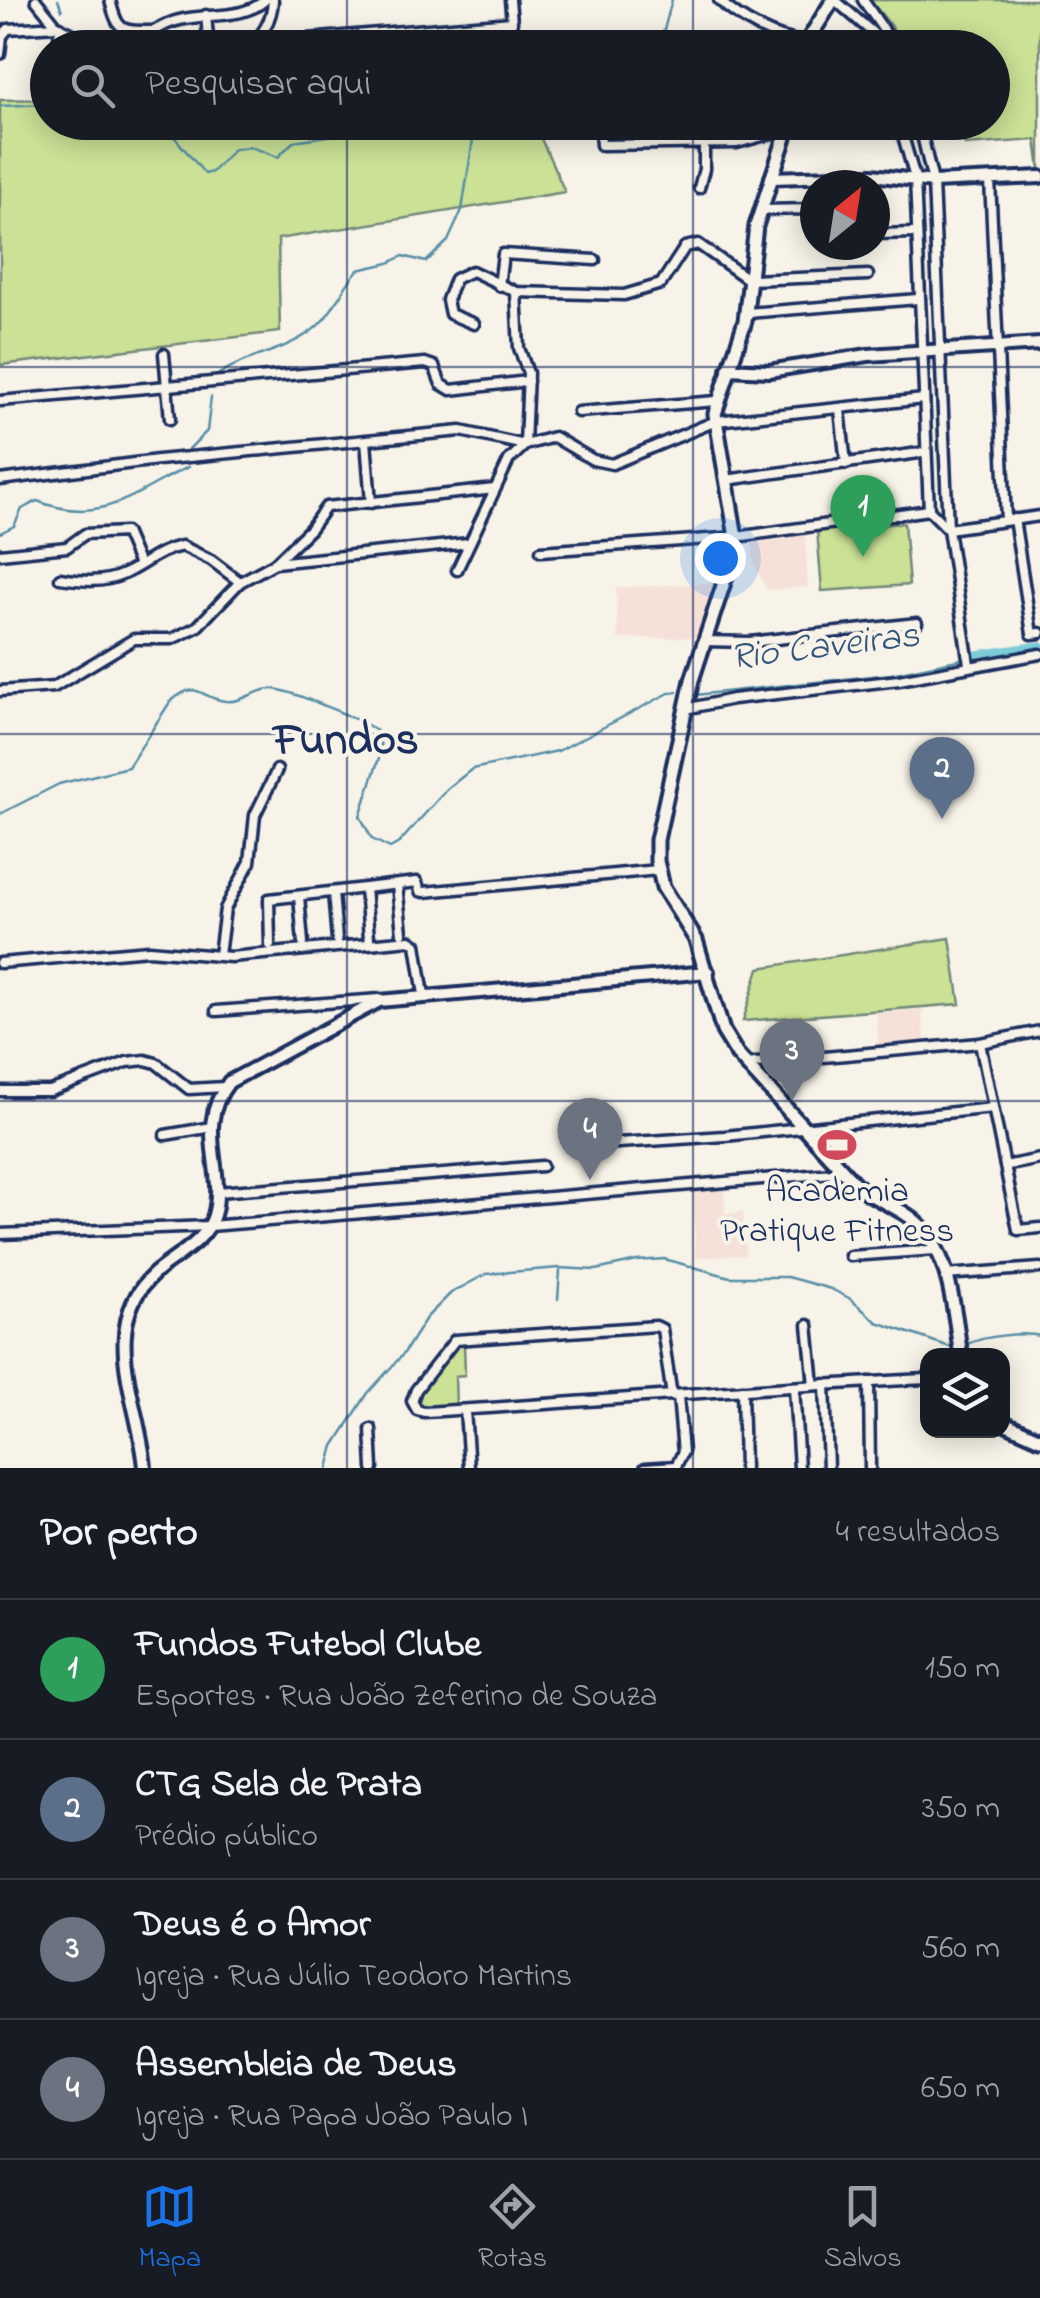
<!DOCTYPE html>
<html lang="pt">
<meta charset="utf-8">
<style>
body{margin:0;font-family:"Indie Flower",sans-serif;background:#20242c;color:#f1f3f6}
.controls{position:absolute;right:30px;bottom:30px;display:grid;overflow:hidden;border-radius:20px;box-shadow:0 5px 25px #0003}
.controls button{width:90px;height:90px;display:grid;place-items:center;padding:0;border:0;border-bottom:2px solid #363941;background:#171b24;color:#f1f3f6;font:50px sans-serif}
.compass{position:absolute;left:800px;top:170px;width:90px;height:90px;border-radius:50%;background:#171b24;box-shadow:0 5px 25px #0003;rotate:30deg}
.you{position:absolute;left:720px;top:558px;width:35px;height:35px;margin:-25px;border:8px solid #fff;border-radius:50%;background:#1a73e8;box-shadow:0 0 0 15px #1a73e833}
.badge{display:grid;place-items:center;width:65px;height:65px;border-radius:50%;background:#1a73e8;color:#fff;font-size:32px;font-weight:700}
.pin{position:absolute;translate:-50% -82px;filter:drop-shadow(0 2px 5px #0008)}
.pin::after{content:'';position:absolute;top:52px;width:35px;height:30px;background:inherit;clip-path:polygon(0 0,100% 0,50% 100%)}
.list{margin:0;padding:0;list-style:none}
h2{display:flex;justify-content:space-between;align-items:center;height:130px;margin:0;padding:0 40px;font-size:42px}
h2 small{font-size:32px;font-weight:400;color:#9ea1a6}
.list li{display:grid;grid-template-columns:65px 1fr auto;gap:30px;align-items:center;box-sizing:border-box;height:140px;padding:0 40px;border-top:2px solid #363941}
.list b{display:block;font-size:38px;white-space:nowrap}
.list p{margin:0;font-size:32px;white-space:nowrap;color:#9ea1a6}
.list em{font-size:32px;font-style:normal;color:#9ea1a6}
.icon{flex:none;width:55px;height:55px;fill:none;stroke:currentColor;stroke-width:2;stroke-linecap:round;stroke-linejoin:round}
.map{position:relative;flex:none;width:1040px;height:1468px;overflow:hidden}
.search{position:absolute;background:#171b24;box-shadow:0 5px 25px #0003;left:30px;right:30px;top:30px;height:110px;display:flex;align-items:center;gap:25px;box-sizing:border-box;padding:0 35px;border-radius:55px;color:#9ea1a6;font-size:38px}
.sheet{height:690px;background:#171b24}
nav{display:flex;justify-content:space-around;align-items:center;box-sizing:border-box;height:140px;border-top:2px solid #363941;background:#171b24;font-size:28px;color:#9ea1a6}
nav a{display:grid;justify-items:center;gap:5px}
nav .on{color:#1a73e8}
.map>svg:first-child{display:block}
.built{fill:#f6e1d8}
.green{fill:#cae196;stroke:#72887a;stroke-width:2.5}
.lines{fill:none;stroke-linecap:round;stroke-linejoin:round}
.stream{stroke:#568ea7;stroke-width:2.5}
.river{stroke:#7dcdd8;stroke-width:11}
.minor-casing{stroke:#1b2f5e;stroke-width:15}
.tertiary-casing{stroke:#1b2f5e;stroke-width:18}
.secondary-casing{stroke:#1b2f5e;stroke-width:19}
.minor{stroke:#f7f3e8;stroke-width:8}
.tertiary{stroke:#f7f3e8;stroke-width:10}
.secondary{stroke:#f7f3e8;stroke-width:11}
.grid{fill:none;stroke:#1b2f5e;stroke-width:2.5;stroke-opacity:0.55}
.labels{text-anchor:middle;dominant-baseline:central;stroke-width:8;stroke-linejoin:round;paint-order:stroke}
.poi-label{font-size:35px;fill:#1b2f5e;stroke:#f7f3e8}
.water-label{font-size:38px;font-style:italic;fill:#34567c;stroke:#f7f3e8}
.district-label{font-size:45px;font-weight:bold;fill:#1b2f5e;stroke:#f7f3e8}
</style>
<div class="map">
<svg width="1040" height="1468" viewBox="0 0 1040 1468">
<rect width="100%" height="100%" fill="#f7f3e8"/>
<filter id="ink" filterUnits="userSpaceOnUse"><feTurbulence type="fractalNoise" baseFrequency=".01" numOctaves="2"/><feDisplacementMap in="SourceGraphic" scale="20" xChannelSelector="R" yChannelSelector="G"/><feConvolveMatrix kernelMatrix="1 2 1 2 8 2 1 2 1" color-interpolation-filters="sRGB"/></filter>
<g filter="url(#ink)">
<g class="built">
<path d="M805,533l3,54 -41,3 -13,-25 -2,-22 39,-5v-4z"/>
<path d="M720,582l-20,55 -82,2 -2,-51z"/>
<path d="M922,1009l3,35 -46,4 -3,-35z"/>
<path d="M724,1187l1,26 18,-1 3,43 -50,3 -4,-69z"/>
</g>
<g class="green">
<path d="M870,0h170v169l-4,-29 -71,5 -7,-22 34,-1v-74l-89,-1 -11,-20z"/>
<path d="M47,99l1,23 486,1 31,69 -287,47 2,93 -280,33v-265z"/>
<path d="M904,523l5,62 -87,6 -5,-61z"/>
<path d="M950,938l10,66 -217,17 16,-53z"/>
<path d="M464,1342l1,33 -10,1 1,31 -36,2 -5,-7 4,-11 36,-47z"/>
</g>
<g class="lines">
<g class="stream">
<path d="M58,0l4,10"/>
<path d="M646,48l18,-18 8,-30"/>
<path d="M0,106l48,-2"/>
<path d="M162,122l43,52 7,-2 22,-23 17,-2 27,10 15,-15 7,-2 125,-18"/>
<path d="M216,376c28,-20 65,-23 94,-44 23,-16 30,-42 48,-62l31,-7 14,-7 23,6 22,-21 14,-31 12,-77 4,-11"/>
<path d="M188,450l19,-19 4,-34"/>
<path d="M0,533l14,-7 8,-17 15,-8c66,25 94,-7 151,-34"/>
<path d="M695,695l196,-21 71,-15"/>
<path d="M0,814l59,-30 69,-17 42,-65c29,-25 29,-3 56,-1 16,2 30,-12 45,-12 15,-1 97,33 108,44l2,19 -21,64 12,23 18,9 9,-5 48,-54 25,-20 86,-18 111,-58 8,-1"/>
<path d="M558,1299l2,-28"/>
<path d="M966,1345c15,-9 57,-13 74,-9"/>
<path d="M328,1468l6,-22 34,-53 36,-40 22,-35 25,-25 35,-19 73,-6 37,2 41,-9 27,-2 66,18h57l44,12 18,9 28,24 76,26"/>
</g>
<path class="river" d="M977,656l63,-9"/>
<g class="minor-casing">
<g id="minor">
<path d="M36,0l21,26 20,10 6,12"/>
<path d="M110,0c8,32 11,31 43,31"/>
<path d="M719,0c20,20 58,40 86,42"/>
<path d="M835,0l38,33 4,15"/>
<path d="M863,0l33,48"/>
<path d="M206,15l3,33"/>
<path d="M307,39l205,-17 -2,-22"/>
<path d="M58,48l2,-21"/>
<path d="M127,48c14,-9 28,-19 43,-25 30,-12 71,-1 95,-23"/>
<path d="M246,48c16,-11 26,-28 27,-48"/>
<path d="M0,54l2,-18 6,-7 49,-3"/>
<path d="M599,122l2,23 136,-2 51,-14"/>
<path d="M899,122l16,56 14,332 19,19"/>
<path d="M919,122l14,60 15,347 21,135"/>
<path d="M990,180l16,340"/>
<path d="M699,188l5,-19v-24"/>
<path d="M761,210l54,-1"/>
<path d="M813,234l2,1"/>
<path d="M875,234l41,-1"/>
<path d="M499,286l4,-32 92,6"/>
<path d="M747,313l171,-14"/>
<path d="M474,324l-24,-10 -3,-14 8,-21 17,-8 44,21 108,3 37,-11 24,-37 13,-3 51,36 119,-5"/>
<path d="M164,354l6,65"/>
<path d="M0,401l425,-38 9,3 7,18 10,6 77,-9"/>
<path d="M840,410l6,54"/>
<path d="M578,412l139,-11"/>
<path d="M366,441l5,62"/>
<path d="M0,480l158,-20 303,-29 64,14 3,-72 -9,-25 -3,-56"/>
<path d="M726,480l200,-28"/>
<path d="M1014,519l18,115 8,-1"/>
<path d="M948,529l92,-13"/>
<path d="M541,551l195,-14 193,-27"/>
<path d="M0,554l67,-7 18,-13 40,-2 14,33"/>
<path d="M275,563l194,-20"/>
<path d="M457,570l52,-110 16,-15 29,-8 39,23 19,4 104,-43 208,-22"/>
<path d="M60,578c22,3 42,6 64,-4 20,-9 35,-24 58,-28l29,14 29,22"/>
<path d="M703,641l47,1 167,-19"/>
<path d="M0,691l54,-4 80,-48h38l25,-12 43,-45 35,-19 35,-34 16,-22 169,-18"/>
<path d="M685,709l48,-10 166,-19 141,-26"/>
<path d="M397,885l5,48"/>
<path d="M365,888l4,50"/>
<path d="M333,892l4,48"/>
<path d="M299,896l4,47"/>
<path d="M270,945l-1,-46 148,-17 3,9 4,1 234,-22"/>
<path d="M219,955l6,-46 25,-47 5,-47 22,-45"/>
<path d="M0,963l149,-13 82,7 179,-17 6,4 8,51"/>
<path d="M216,1011l164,-12"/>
<path d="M980,1043l38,187 22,-2"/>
<path d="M745,1064l235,-21 60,-12"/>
<path d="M0,1091h50l77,-29 18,-2 11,3 33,26 36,-2"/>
<path d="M165,1135l47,-8"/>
<path d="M603,1144l122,-8 268,-28"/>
<path d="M1005,1166l35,-7"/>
<path d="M218,1192l324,-26"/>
<path d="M0,1234l210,-8 634,-54"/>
<path d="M850,1256l85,-6"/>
<path d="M945,1275l95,-7"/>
<path d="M808,1325l6,60"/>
<path d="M869,1382l1,86"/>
<path d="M825,1384l3,84"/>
<path d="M794,1387l5,81"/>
<path d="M742,1390l2,78"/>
<path d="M672,1396l-10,-67 -6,-3 -201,14 -39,50 -4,11 5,9 7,2c168,-10 335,-25 504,-33"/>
<path d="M465,1410l4,58"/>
<path d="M371,1429l2,39"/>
<path d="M676,1466l7,-14 -5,-56"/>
<path d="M645,1468l31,-2"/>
</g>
</g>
<g class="tertiary-casing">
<g id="tertiary">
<path d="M771,178l101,-3 61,7 107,-5"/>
<path d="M728,369l41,2 99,-16 172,-11"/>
<path d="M145,1468c-5,-65 -49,-142 10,-195 20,-17 52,-32 59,-58 13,-45 -21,-87 15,-133l150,-81 329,-29"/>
</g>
</g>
<g class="secondary-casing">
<g id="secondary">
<path d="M803,48l30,-48"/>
<path d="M790,122l-34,104 -11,95 -30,93 21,123 -1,12 -43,131 -35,160v21l6,26 33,53 27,91 14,23 117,129c19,17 43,22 61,38 36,30 39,92 46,135"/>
<path d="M1002,1422l38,17"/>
</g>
</g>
<use href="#minor" class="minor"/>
<use href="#tertiary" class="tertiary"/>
<use href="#secondary" class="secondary"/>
</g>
</g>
<path class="grid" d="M347,0v48M693,0v48M347,122v1346M693,122v1346M0,367h1040M0,734h1040M0,1101h1040"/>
<defs>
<g id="stadium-bare" transform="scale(3)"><path d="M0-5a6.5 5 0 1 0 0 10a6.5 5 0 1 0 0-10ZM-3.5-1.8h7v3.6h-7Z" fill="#d1495b" stroke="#f7f3e8" stroke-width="2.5" paint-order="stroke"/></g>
</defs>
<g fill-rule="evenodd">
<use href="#stadium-bare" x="837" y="1145"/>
</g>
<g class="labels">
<g class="poi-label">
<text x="837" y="1192">Academia<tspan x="837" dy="40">Pratique Fitness</tspan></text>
</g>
<g class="water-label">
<text transform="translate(825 648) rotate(-7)">Rio Caveiras</text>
</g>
<g class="district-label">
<text x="346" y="742">Fundos</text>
</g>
</g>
</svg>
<div class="controls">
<button><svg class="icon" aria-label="layers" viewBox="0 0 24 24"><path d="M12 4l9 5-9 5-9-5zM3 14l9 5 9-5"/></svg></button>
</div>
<svg class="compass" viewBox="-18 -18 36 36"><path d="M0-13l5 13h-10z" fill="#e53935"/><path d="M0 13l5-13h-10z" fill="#9ea1a6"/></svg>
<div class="you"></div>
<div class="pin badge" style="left:863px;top:557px;background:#2e9e5b">1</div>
<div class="pin badge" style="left:942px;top:819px;background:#5c6f8a">2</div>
<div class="pin badge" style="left:792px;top:1101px;background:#6b7280">3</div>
<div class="pin badge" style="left:590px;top:1180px;background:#6b7280">4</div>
<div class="search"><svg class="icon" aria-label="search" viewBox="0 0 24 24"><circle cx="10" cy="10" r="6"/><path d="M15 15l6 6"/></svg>Pesquisar aqui</div>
</div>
<section class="sheet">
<h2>Por perto<small>4 resultados</small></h2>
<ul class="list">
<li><span class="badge" style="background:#2e9e5b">1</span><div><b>Fundos Futebol Clube</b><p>Esportes · Rua João Zeferino de Souza</p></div><em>150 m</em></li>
<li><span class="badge" style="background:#5c6f8a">2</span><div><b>CTG Sela de Prata</b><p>Prédio público</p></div><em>350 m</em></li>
<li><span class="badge" style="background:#6b7280">3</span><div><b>Deus é o Amor</b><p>Igreja · Rua Júlio Teodoro Martins</p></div><em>560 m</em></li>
<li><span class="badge" style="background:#6b7280">4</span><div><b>Assembleia de Deus</b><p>Igreja · Rua Papa João Paulo I</p></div><em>650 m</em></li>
</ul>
</section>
<nav>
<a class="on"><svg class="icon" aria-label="map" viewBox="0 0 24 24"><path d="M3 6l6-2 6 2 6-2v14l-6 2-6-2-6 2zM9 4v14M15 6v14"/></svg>Mapa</a>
<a><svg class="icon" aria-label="directions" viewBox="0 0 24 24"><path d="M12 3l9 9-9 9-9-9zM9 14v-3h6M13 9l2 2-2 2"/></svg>Rotas</a>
<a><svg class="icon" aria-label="saved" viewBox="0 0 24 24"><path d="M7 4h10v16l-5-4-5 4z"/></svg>Salvos</a>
</nav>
